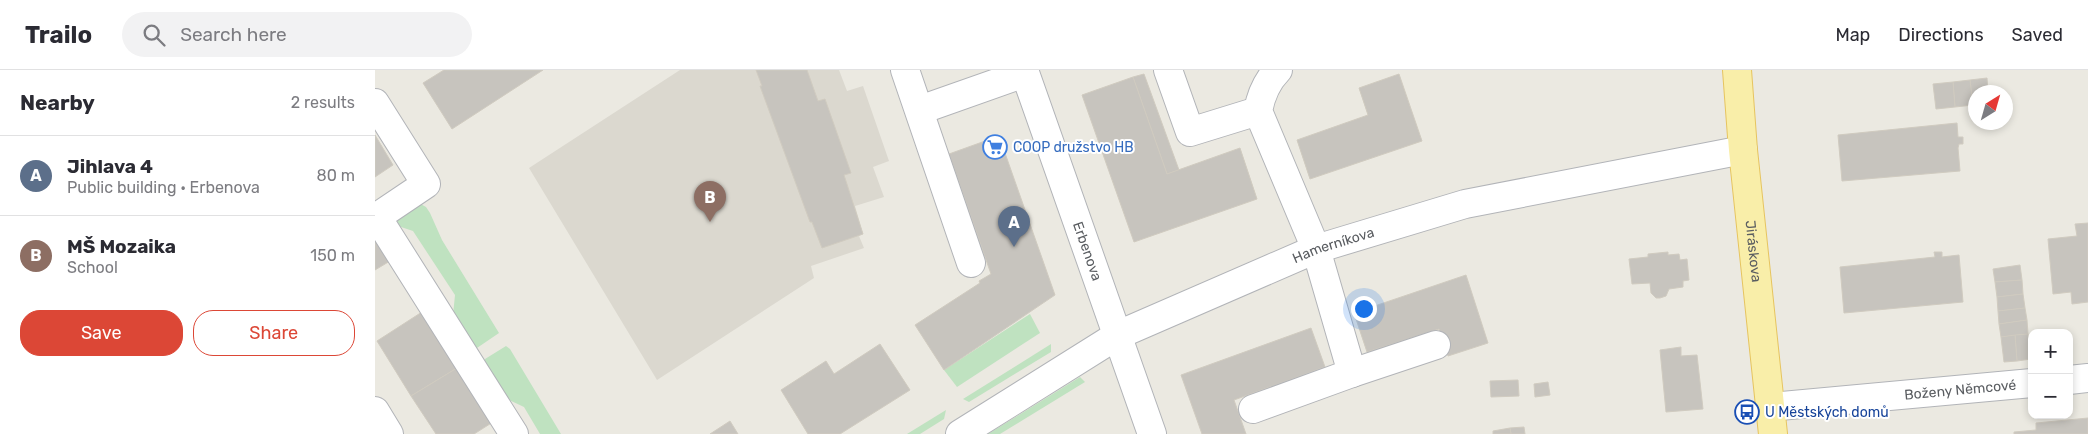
<!DOCTYPE html>
<meta charset="utf-8">
<style>
body{margin:0;font-family:Rubik,sans-serif;background:#f2f2f3;color:#2b2b33}
.controls{position:absolute;right:15px;bottom:15px;display:grid;overflow:hidden;border-radius:10px;box-shadow:0 2px 8px #0003}
.controls button{width:45px;height:45px;display:grid;place-items:center;padding:0;border:0;border-bottom:1px solid #e1e1e2;background:#fff;color:#2b2b33;font:25px sans-serif}
.compass{position:absolute;left:1593px;top:15px;width:45px;height:45px;border-radius:50%;background:#fff;box-shadow:0 2px 8px #0003;rotate:37deg}
.you{position:absolute;left:988px;top:238px;width:18px;height:18px;margin:-12px;border:4px solid #fff;border-radius:50%;background:#1a73e8;box-shadow:0 0 0 8px #1a73e833}
.badge{display:grid;place-items:center;width:32px;height:32px;border-radius:50%;background:#dc4736;color:#fff;font-size:16px;font-weight:700}
.pin{position:absolute;translate:-50% -41px;filter:drop-shadow(0 1px 2px #0008)}
.pin::after{content:'';position:absolute;top:26px;width:18px;height:15px;background:inherit;clip-path:polygon(0 0,100% 0,50% 100%)}
.list{margin:0;padding:0;list-style:none}
h2{display:flex;justify-content:space-between;align-items:center;height:65px;margin:0;padding:0 20px;font-size:21px}
h2 small{font-size:16px;font-weight:400;color:#7c7c81}
.list li{display:grid;grid-template-columns:32px 1fr auto;gap:15px;align-items:center;box-sizing:border-box;height:80px;padding:0 20px;border-top:1px solid #e1e1e2}
.list b{display:block;font-size:19px;white-space:nowrap}
.list p{margin:0;font-size:16px;white-space:nowrap;color:#7c7c81}
.list em{font-size:16px;font-style:normal;color:#7c7c81}
.actions{display:flex;gap:10px;padding:15px 20px}
.actions a{flex:1;padding:11px 0;border:1px solid #dc4736;border-radius:20px;text-align:center;font-size:18px;color:#dc4736}
.actions .main{background:#dc4736;color:#fff}
.icon{flex:none;width:28px;height:28px;fill:none;stroke:currentColor;stroke-width:2;stroke-linecap:round;stroke-linejoin:round}
.map{position:relative;flex:none;width:1713px;height:364px;overflow:hidden}
header{display:flex;align-items:center;gap:30px;box-sizing:border-box;height:70px;padding:0 25px;background:#fff;border-bottom:1px solid #e1e1e2}
header strong{font-size:24px}
nav{display:flex;gap:28px;margin-inline-start:auto;font-size:18px}
.search{width:350px;height:45px;background:#f2f2f3;display:flex;align-items:center;gap:12px;box-sizing:border-box;padding:0 18px;border-radius:28px;color:#7c7c81;font-size:19px}
main{display:flex}
aside{flex:1;background:#fff}
.map>svg:first-child{display:block}
.education{fill:#dbd8cf}
.green{fill:#bfe2c0}
.building{fill:#c7c4be;stroke:#d0cbc0}
.lines{fill:none;stroke-linecap:round;stroke-linejoin:round}
.minor-casing{stroke:#b2b4b8;stroke-width:30}
.major-casing{stroke:#e6c45f;stroke-width:30}
.minor{stroke:#fff;stroke-width:28}
.major{stroke:#f9eea9;stroke-width:28}
.labels{text-anchor:middle;dominant-baseline:central;stroke-width:4;stroke-linejoin:round;paint-order:stroke}
.shop-label{font-size:14px;fill:#366cbe;stroke:#fff;text-anchor:start}
.street-label{font-size:14px;fill:#5a5d61;stroke:#fff}
.transit-label{font-size:14px;fill:#164399;stroke:#fff;text-anchor:start}
</style>
<header>
<strong>Trailo</strong>
<div class="search"><svg class="icon" aria-label="search" viewBox="0 0 24 24"><circle cx="10" cy="10" r="6"/><path d="M15 15l6 6"/></svg>Search here</div>
<nav><a>Map</a><a>Directions</a><a>Saved</a></nav>
</header>
<main>
<aside>
<h2>Nearby<small>2 results</small></h2>
<ul class="list">
<li><span class="badge" style="background:#5c6f8a">A</span><div><b>Jihlava 4</b><p>Public building · Erbenova</p></div><em>80 m</em></li>
<li><span class="badge" style="background:#8d6e63">B</span><div><b>MŠ Mozaika</b><p>School</p></div><em>150 m</em></li>
</ul>
<div class="actions"><a class="main">Save</a><a>Share</a></div>
</aside>
<div class="map">
<svg width="1713" height="364" viewBox="0 0 1713 364">
<rect width="100%" height="100%" fill="#ebe9e1"/>
<path class="education" d="M305,0h159l8,21 16,-5 26,75 -16,6 11,30 -29,9 8,28 -4,2 5,12 -53,18 3,12 -157,102 -128,-212z"/>
<g class="green">
<path d="M42,132l9,5 4,6 12,27 57,93 -25,17 -21,-35 2,-20 -42,-64 -15,-5 -3,-4v-8z"/>
<path d="M655,244l10,19 -83,54 -13,-17z"/>
<path d="M676,274v8l-82,50 -6,-3z"/>
<path d="M131,276l4,3 51,85h-21l-16,-27 -19,-9 -21,-35 1,-4z"/>
<path d="M705,307l5,5 -85,52h-12z"/>
<path d="M571,340l-2,9 -24,15h-13z"/>
</g>
<g class="building">
<path d="M69,0h99l-91,59 -29,-46z"/>
<path d="M381,0h51l11,31 7,-2 26,74 -7,2 19,59 -41,14 -10,-26h-2l-50,-136h2z"/>
<path d="M769,4l35,96 -12,4 -34,-97z"/>
<path d="M1024,4l23,67 -112,38 -13,-39 71,-25 -9,-27z"/>
<path d="M758,7l34,97 73,-26 17,51 -123,43 -52,-147z"/>
<path d="M1612,8l1,14h-13v13h-2l-3,-25z"/>
<path d="M1595,10l3,25 -18,2 -2,-25z"/>
<path d="M1578,12l2,25 -19,2 -3,-25z"/>
<path d="M1582,53l1,14h5v7h-4l-1,4 2,23 -118,10 -4,-46z"/>
<path d="M0,65l18,30 -18,12z"/>
<path d="M624,66l56,159 -111,75 -29,-45 65,-42 -1,-2 12,-7 -42,-120z"/>
<path d="M1713,153v79l-16,2 -1,-12 -18,2 -5,-55 29,-3 -2,-12z"/>
<path d="M0,168l15,23 -15,9z"/>
<path d="M1293,182v3l11,-1 1,6 7,-1 2,21 -6,1v6l-14,2 -3,7 -6,2h-4l-5,-5 -1,-10 -18,1 -3,-25 19,-2v-3z"/>
<path d="M1559,182h8v5l17,-2 4,47 -119,11 -4,-46 95,-10z"/>
<path d="M1645,195l2,15 -27,2 -2,-13z"/>
<path d="M1091,205l22,68 -40,13 -9,-27 -72,23 -13,-39z"/>
<path d="M1647,210l1,14 -26,3 -2,-15z"/>
<path d="M1648,224l2,14 -27,3 -1,-14z"/>
<path d="M1650,238l2,12 -28,4 -1,-13z"/>
<path d="M47,242l35,56 -46,28 -34,-55z"/>
<path d="M1652,250l1,14 -27,3 -2,-13z"/>
<path d="M936,258l14,39 -91,33 12,34h-44l-21,-59z"/>
<path d="M1653,264l3,25 -14,2 -2,-26z"/>
<path d="M1640,265l2,26 -13,1 -3,-25z"/>
<path d="M505,274l30,46 -70,44h-32l-27,-44 45,-29 8,13z"/>
<path d="M1306,277v9l16,-1 6,54 -37,3 -6,-62z"/>
<path d="M82,298l36,54 -19,12h-38l-25,-38z"/>
<path d="M1143,310l1,16 -28,1 -1,-16z"/>
<path d="M1173,312l2,13 -15,2 -1,-13z"/>
<path d="M1713,348v16h-74v-2l22,-2v-7z"/>
<path d="M355,351l8,13h-28z"/>
<path d="M1149,357l1,7h-14l-1,-6z"/>
<path d="M1135,358l1,6h-18v-3z"/>
</g>
<g class="lines">
<g class="minor-casing">
<g id="minor">
<path d="M530,0l66,193"/>
<path id="s1" d="M649,0l128,364"/>
<path d="M793,0l22,62 68,-21"/>
<path d="M903,0c-12,12 -17,25 -20,41l58,138 36,124"/>
<path d="M0,33l51,81 -49,33 137,217"/>
<path d="M545,40l105,-37"/>
<path d="M1694,310l19,-2"/>
<path id="s2" d="M1395,337l262,-24"/>
<path d="M878,339l99,-36 84,-28"/>
<path d="M0,341l14,23"/>
<path id="s3" d="M585,364l158,-99 198,-86 149,-45 278,-54"/>
</g>
</g>
<g class="major-casing">
<g id="major">
<path id="s4" d="M1362,0l6,80 30,284"/>
</g>
</g>
<use href="#minor" class="minor"/>
<use href="#major" class="major"/>
</g>
<defs>
<g id="supermarket-ring" transform="scale(1.25)"><circle r="9.5" fill="#fff" stroke="#3f7fe0" stroke-width="1.5"/><path d="M-6-5.5h2.5l.6 2H6L4.5 2H-2.5L-4.4-4H-6ZM-1.5 3.2a1.3 1.3 0 1 0 .1 0ZM3 3.2a1.3 1.3 0 1 0 .1 0Z" fill="#3f7fe0"/></g>
<g id="bus-ring" transform="scale(1.25)"><circle r="9.5" fill="#fff" stroke="#1a4fb4" stroke-width="1.5"/><path d="M-5-6H5V4H4V6H2V4H-2V6H-4V4H-5ZM-3.5-4V0h7V-4ZM-3.5 1.2v1.5H-2V1.2ZM2 1.2v1.5H3.5V1.2Z" fill="#1a4fb4"/></g>
</defs>
<g fill-rule="evenodd">
<use href="#supermarket-ring" x="620" y="77"/>
<use href="#bus-ring" x="1372" y="342"/>
</g>
<g class="labels">
<g class="shop-label">
<text x="638" y="77">COOP družstvo HB</text>
</g>
<g class="street-label">
<text stroke="none"><textPath href="#s3" startOffset="420">Hamerníkova</textPath></text>
<text stroke="none"><textPath href="#s1" startOffset="192">Erbenova</textPath></text>
<text stroke="none"><textPath href="#s4" startOffset="182">Jiráskova</textPath></text>
<text stroke="none"><textPath href="#s2" startOffset="191">Boženy Němcové</textPath></text>
</g>
<g class="transit-label">
<text x="1390" y="342">U Městských domů</text>
</g>
</g>
</svg>
<div class="controls">
<button>+</button>
<button>−</button>
</div>
<svg class="compass" viewBox="-18 -18 36 36"><path d="M0-13l5 13h-10z" fill="#e53935"/><path d="M0 13l5-13h-10z" fill="#7c7c81"/></svg>
<div class="you"></div>
<div class="pin badge" style="left:639px;top:177px;background:#5c6f8a">A</div>
<div class="pin badge" style="left:335px;top:152px;background:#8d6e63">B</div>
</div>
</main>
